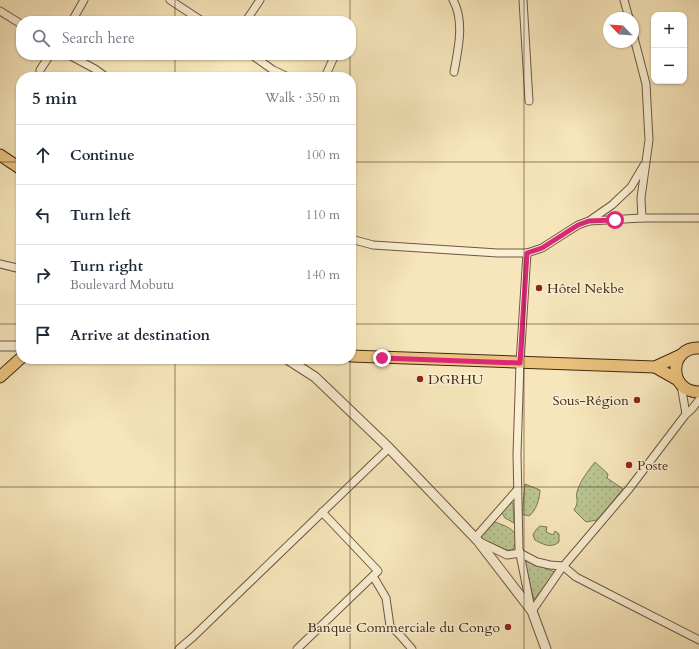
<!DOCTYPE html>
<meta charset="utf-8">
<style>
body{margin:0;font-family:Cardo,serif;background:#f2f2f3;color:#1f2937}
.controls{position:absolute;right:12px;top:12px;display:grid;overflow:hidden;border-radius:8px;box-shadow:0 1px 3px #0004}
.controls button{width:36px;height:36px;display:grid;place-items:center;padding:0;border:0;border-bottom:1px solid #e0e1e3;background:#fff;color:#1f2937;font:20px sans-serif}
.compass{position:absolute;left:603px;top:12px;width:36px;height:36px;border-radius:50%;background:#fff;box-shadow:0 1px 3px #0004;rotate:295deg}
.stop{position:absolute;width:12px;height:12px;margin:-9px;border:3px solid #db2777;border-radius:50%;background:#fff}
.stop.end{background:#db2777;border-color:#fff;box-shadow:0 1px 4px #0008}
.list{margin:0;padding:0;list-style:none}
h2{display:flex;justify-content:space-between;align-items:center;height:52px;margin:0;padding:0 16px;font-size:17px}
h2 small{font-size:13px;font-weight:400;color:#747a83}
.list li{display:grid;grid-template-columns:26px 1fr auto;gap:12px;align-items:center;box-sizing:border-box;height:60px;padding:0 16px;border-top:1px solid #e0e1e3}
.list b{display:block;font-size:15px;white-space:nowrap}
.list p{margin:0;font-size:13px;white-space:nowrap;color:#747a83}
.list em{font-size:13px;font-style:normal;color:#747a83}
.icon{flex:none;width:22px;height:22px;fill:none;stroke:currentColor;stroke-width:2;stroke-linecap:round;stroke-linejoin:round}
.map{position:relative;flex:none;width:699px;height:649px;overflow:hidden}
.search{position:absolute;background:#fff;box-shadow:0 1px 3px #0004;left:16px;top:16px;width:340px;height:44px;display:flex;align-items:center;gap:10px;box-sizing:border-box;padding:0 14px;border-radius:16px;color:#747a83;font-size:15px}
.panel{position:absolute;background:#fff;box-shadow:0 1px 3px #0004;left:16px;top:72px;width:340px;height:292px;border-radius:16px}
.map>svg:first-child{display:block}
.grass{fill:url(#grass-dots);stroke:#7d7754}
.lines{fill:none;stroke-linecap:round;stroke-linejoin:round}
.minor-casing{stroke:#6e583f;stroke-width:9}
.tertiary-casing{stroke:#6e583f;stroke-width:11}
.primary-casing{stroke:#402816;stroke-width:13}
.minor{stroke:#faefd3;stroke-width:7}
.tertiary{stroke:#faefd3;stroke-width:9}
.primary{stroke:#ecc37e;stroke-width:11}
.route{stroke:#db2777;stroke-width:5}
.grid{fill:none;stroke:#402816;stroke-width:1;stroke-opacity:0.55}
.poi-dot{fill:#8f2418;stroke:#faefd3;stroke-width:1.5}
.labels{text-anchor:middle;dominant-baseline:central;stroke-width:3;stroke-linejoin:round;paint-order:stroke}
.poi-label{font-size:14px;fill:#402816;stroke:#faefd3;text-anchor:start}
</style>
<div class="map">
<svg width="699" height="649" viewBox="0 0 699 649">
<defs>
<pattern id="grass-dots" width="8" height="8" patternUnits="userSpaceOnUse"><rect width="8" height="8" fill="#bac692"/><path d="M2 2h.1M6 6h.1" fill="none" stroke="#a1aa7d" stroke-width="1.8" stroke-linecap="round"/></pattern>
</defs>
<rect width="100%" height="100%" fill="#f7e6bb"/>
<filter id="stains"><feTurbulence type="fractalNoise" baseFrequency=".005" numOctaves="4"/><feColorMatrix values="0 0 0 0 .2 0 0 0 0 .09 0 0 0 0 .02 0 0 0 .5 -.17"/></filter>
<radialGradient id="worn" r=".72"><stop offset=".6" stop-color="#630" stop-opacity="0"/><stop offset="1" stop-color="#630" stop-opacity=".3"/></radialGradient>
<g class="grass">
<path d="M595,462l13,12 -1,4 16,11 -26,31 -11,2 -12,-12c6,-10 1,-11 3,-18 3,-11 11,-21 18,-30z"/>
<path d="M525,484l15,6c0,8 -4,21 -11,26l-7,-2z"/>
<path d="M509,503h4l1,20 -9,-5 -4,-7z"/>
<path d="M495,522c15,6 26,8 18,28h-6l-25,-11 -1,-3z"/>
<path d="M540,526l7,1 -1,5 7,3 2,-4 4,3v8c-8,7 -17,2 -24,-2l-2,-5c2,-4 3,-6 7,-9z"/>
<path d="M524,560l31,12 -21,28z"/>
</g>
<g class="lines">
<g class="minor-casing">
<g id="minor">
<path d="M170,0l32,21"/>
<path d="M453,0c12,21 5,50 1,72"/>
<path d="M523,0l6,101"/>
<path d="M624,0l5,18"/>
<path d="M0,11l21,13"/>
<path d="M72,21l12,-21"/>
<path d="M246,21l14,-21"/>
<path d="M633,34l13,50 3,56 -8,58 1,20"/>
<path d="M69,55l26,14 11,8"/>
<path d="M252,55l21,15 15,7"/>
<path d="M40,77v-7l10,-15"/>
<path d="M325,77l9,-20"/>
<path d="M589,221l23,-16 19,-18 13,-22"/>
<path d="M351,239l22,6 125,8h29l15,-5 36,-23 11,-4 53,-3h57"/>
<path d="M527,253l-7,110 -3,91 2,95 12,60"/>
<path d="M0,264l21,5"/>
<path d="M681,385l5,29"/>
<path d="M475,538l42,-48"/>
<path d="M478,541l29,14 13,-2 17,9 13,3 13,1 13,11 123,63"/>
<path d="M373,576l13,22 4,28 9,8 13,15"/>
<path d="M532,611l29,-42 68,-80 57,-75 5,-4 8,-10"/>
<path d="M179,649l14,-12 196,-189"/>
<path d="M297,649l81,-78 -56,-59"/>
</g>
</g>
<g class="tertiary-casing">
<g id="tertiary">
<path d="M0,346h21"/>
<path d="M287,359l28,18 74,71 89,93 54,70 14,38"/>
</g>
</g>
<g class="primary-casing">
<g id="primary">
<path d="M0,155l21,14"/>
<path d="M699,348c-31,-1 -31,44 0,44"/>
<path d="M351,356l304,11 26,-12"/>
<path d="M655,367l23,13"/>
<path d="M0,377l21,-19"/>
</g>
</g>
<use href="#minor" class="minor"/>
<use href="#tertiary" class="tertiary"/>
<use href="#primary" class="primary"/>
</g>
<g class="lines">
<path class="route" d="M382,358l138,5 7,-110 15,-5 36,-23 11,-4 26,-1"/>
</g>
<path class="grid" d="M175,0v21M350,0v21M524,0v649M175,55v22M350,55v22M0,162h21M351,162h348M0,324h21M351,324h348M175,359v290M350,359v290M0,487h699"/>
<g class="poi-dot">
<circle cx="539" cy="288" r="4"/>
<circle cx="420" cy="379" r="4"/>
<circle cx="637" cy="400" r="4"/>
<circle cx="629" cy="465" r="4"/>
<circle cx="508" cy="627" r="4"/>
</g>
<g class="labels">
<g class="poi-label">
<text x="547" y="288">Hôtel Nekbe</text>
<text x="428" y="379">DGRHU</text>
<text x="629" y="400" text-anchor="end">Sous-Région</text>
<text x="637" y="465">Poste</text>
<text x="500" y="627" text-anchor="end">Banque Commerciale du Congo</text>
</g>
</g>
<rect width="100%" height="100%" filter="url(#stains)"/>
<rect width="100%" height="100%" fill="url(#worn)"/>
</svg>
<div class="controls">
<button>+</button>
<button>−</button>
</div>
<svg class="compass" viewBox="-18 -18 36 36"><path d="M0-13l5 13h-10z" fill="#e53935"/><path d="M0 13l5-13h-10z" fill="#747a83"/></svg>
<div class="stop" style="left:615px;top:220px"></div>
<div class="stop end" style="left:382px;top:358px"></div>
<div class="search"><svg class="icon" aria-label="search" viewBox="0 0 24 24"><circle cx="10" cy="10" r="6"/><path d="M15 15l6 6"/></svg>Search here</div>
<section class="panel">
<h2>5 min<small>Walk · 350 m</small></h2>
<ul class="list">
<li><svg class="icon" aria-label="ahead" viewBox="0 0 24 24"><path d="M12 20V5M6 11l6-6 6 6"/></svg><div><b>Continue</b></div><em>100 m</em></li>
<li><svg class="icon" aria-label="left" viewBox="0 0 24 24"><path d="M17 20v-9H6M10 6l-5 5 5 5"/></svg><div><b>Turn left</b></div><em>110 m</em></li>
<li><svg class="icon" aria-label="right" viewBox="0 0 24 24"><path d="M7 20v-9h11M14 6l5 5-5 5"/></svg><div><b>Turn right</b><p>Boulevard Mobutu</p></div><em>140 m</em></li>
<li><svg class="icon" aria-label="arrive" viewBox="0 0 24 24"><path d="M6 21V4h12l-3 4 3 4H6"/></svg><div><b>Arrive at destination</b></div></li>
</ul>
</section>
</div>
